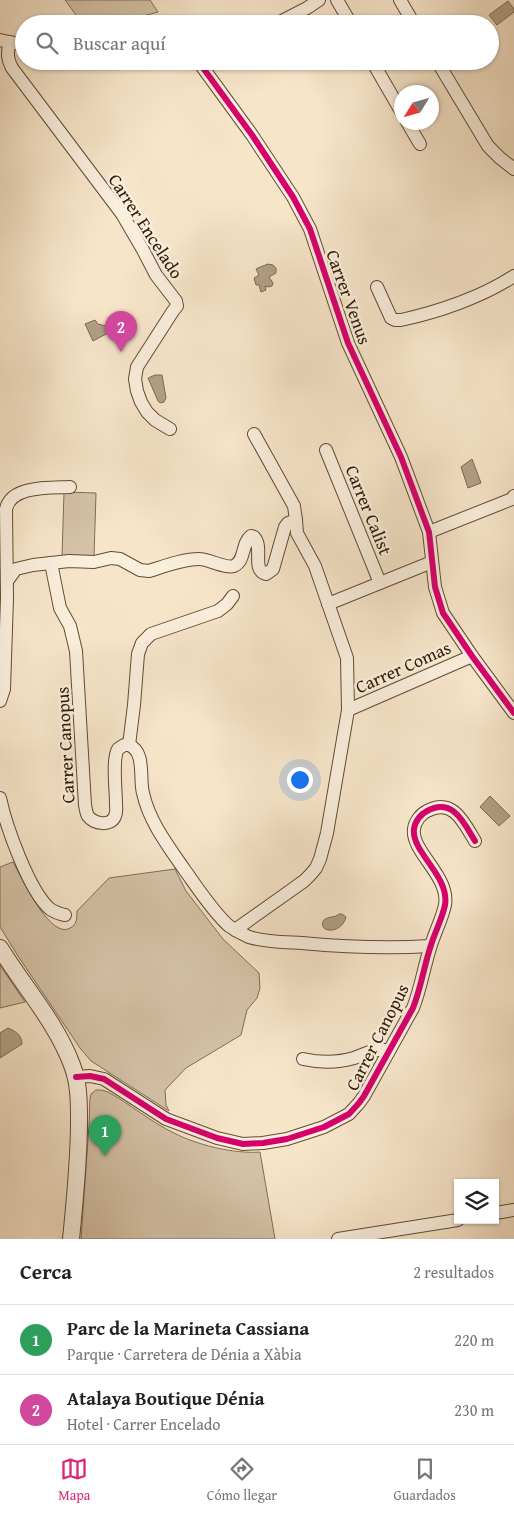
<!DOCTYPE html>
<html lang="es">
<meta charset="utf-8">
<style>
body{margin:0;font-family:"Gentium Book Plus",serif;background:#f2f2f2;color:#222}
.controls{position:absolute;right:15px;bottom:15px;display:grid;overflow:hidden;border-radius:0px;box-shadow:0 1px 4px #0004}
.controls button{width:45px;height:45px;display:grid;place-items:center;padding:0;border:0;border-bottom:1px solid #e0e0e0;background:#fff;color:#222;font:25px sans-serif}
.compass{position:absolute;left:394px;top:85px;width:45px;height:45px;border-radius:50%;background:#fff;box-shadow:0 1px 4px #0004;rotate:233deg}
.you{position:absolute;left:299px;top:779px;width:18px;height:18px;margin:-12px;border:4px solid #fff;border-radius:50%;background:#1a73e8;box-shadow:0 0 0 8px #1a73e833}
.badge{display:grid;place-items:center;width:32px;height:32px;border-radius:50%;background:#db2777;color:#fff;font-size:16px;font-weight:700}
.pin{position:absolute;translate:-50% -41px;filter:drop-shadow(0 1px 2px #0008)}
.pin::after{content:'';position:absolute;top:26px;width:18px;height:15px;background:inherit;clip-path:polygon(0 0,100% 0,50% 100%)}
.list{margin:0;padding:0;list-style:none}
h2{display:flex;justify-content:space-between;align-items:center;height:65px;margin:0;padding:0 20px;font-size:21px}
h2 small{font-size:16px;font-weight:400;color:#767676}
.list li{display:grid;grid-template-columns:32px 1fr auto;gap:15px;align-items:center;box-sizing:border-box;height:70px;padding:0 20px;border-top:1px solid #e0e0e0}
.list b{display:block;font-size:19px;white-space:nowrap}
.list p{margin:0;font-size:16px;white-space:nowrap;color:#767676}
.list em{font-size:16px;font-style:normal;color:#767676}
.icon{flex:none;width:28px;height:28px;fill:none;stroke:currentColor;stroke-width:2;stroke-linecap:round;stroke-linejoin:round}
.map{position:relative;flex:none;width:514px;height:1239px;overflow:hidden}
.search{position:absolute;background:#fff;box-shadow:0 1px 4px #0004;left:15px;right:15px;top:15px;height:55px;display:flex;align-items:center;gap:12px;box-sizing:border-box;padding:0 18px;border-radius:28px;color:#767676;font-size:19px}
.sheet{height:205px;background:#fff}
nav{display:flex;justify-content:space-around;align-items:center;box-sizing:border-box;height:70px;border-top:1px solid #e0e0e0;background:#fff;font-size:14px;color:#767676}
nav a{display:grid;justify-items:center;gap:2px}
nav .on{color:#db2777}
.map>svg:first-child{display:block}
.green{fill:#d5c2a8;stroke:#816e54}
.water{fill:#b2a086;stroke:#7d6a51}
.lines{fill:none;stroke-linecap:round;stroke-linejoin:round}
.minor-casing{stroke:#604c33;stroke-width:14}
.tertiary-casing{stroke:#604c33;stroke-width:18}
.minor{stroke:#faeedd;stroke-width:12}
.tertiary{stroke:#faeedd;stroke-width:16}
.cycleway-casing{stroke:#faeedd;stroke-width:9}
.cycleway{stroke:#d6006c;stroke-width:6}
.labels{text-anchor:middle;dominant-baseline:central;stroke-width:5;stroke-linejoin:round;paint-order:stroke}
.street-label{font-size:18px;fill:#2d1901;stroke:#faeedd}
</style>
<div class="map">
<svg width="514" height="1239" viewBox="0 0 514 1239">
<rect width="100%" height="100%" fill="#f7e5ca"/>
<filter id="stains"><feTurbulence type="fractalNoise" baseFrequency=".004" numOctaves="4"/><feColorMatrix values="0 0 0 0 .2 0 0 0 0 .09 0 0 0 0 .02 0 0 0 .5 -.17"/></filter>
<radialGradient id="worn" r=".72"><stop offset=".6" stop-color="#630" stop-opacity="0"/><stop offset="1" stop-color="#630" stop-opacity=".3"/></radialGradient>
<g class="green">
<path d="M65,0h85l8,12 -44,12h-29l-4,-2z"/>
<path d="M64,492l32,1 -2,64 -32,-1z"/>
<path d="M13,862c8,14 37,78 57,66 7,-3 7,-10 7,-17l32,-33 66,-9 11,22 37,48 36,34 1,15 -3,10 -10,12 -6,25 -55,33 -21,22 1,15 3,6 -78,-50 -11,-13 -62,-92 -18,-29v-60z"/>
<path d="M0,965l25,37 -25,6z"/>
<path d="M96,1090h6l6,2c22,12 43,30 66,41 23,12 60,21 86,19l15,87h-194l8,-114 1,-26 1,-5z"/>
</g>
<g class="water">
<path d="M508,1l6,8v3l-17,13 -8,-10z"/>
<path d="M268,264l5,1 3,3v5l-7,4 4,6 -1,3 -4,1 -3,-1 1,4 -5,2 -2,-7h-3l-2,-7 5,-3 -3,-6 2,-1z"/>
<path d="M95,320l3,4 8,2 2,7 -15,8 -8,-17z"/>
<path d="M155,375h7l4,23 -2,4 -4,1 -2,-2 -10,-23z"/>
<path d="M472,459l9,24 -13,5 -7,-21z"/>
<path d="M490,796l20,20 -11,10 -19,-19z"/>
<path d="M339,914h3l4,3c-5,19 -30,15 -22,3 4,-4 11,-2 15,-6z"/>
<path d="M8,1028c7,3 14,7 14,16l-22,14v-25z"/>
</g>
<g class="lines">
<g class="minor-casing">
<g id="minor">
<path d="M337,0l14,24"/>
<path d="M400,0l14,24"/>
<path d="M276,24l31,-16 12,-8"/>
<path d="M0,40l24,5"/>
<path d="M10,42c-3,11 -3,16 2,26l110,146 21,36 13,25 20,26 1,5 -4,5 -36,56 -2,12 2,12 4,11 6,10 8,8 15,9"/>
<path d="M107,61h5"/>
<path d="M198,61l54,74 41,62 17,32 38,114 53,114 28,75 6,55 8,26 29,43 42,57"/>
<path d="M372,61l30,52"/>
<path d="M437,61l51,85 12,12 14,11"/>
<path d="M407,122l13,22"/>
<path d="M377,287l14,31 4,2h6c37,-8 81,-23 113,-44"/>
<path d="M326,450l54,133"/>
<path d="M429,532l83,-33 2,-3"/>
<path d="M51,563l9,45 10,18 6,25 9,154c1,4 1,8 3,11 6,8 23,11 27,0 2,-4 1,-8 1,-12 0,-14 -4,-45 2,-55l6,-4h5l5,-40 4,-51 4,-11 9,-9 67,-23 9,-7 6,-8"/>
<path d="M7,581l9,-12 17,-4 36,-4 25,1 17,-4 9,1 20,11 9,1c16,-5 34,-12 50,-12 10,0 27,10 35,7 12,-6 7,-22 17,-30l3,1c10,10 -3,33 12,37l7,-5 12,-42 3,-4 8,-3"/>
<path d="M328,604l104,-42"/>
<path d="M0,701l4,-12 3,-91 -1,-89c5,-24 45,-21 64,-22"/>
<path d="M348,710l124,-54"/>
<path d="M129,745c17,7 10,34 14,48 6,28 25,53 41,76 13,18 29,43 45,57 6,4 13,8 20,11 16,5 35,5 53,6 43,4 85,6 128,3"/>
<path d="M0,798c6,28 29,93 50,111 5,3 9,5 15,6"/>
<path d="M235,930l69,-49 7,-7 5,-6 4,-9 7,-26 21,-123 -1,-52 -32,-92 -18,-33 -1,-13 -2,-14 -40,-72"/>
<path d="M303,1059c18,4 34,4 51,-1 12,-4 22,-11 35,-7"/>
<path d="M76,1077l14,-1 14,3 62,40 51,19 26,6 20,-1 24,-4 37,-12 25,-13 10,-11 5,-7 49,-88c8,-20 11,-42 18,-63 4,-13 11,-26 14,-40 5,-29 -34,-53 -31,-76 1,-8 7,-15 13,-18 26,-14 37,12 48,30"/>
<path d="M495,1213l19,-3"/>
<path d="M338,1239l120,-19"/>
</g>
</g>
<g class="tertiary-casing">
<path id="tertiary" d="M0,948c24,39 56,74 72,117 7,18 7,37 7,56 0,40 -4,78 -8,118"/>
</g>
<use href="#minor" class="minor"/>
<use href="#tertiary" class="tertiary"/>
<g class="cycleway-casing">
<g id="cycleway">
<path d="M198,61l54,74 41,62 17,32 38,114 53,114 28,75 6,55 8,26 29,43 42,57"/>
<path d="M76,1077l14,-1 14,3 62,40 51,19 26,6 20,-1 24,-4 37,-12 25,-13 10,-11 5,-7 49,-88c8,-20 11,-42 18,-63 4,-13 11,-26 14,-40 5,-29 -34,-53 -31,-76 1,-8 7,-15 13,-18 26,-14 37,12 48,30"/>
</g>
</g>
<use href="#cycleway" class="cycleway"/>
</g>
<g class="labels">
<g class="street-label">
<text transform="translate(146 226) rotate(57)">Carrer Encelado</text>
<text transform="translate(349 297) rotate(70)">Carrer Venus</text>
<text transform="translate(369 510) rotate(68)">Carrer Calist</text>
<text transform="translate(403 667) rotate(-24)">Carrer Comas</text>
<text transform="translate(65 745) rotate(-93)">Carrer Canopus</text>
<text transform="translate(377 1037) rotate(-63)">Carrer Canopus</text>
</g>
</g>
<rect width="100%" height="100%" filter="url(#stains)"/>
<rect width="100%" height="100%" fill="url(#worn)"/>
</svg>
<div class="controls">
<button><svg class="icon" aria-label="layers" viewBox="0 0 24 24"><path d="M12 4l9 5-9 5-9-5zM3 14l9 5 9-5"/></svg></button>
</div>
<svg class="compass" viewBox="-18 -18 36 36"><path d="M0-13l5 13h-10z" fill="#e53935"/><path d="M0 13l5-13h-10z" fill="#767676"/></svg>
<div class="you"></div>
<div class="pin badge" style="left:105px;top:1156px;background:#2e9e5b">1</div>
<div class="pin badge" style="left:121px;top:352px;background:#d1479c">2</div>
<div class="search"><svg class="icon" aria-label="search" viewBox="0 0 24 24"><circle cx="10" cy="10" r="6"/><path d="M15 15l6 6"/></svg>Buscar aquí</div>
</div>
<section class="sheet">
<h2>Cerca<small>2 resultados</small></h2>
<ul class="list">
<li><span class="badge" style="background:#2e9e5b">1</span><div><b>Parc de la Marineta Cassiana</b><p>Parque · Carretera de Dénia a Xàbia</p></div><em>220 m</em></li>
<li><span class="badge" style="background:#d1479c">2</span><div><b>Atalaya Boutique Dénia</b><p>Hotel · Carrer Encelado</p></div><em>230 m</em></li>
</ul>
</section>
<nav>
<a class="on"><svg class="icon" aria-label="map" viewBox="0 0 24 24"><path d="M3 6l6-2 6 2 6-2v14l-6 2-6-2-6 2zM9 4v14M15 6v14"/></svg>Mapa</a>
<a><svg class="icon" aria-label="directions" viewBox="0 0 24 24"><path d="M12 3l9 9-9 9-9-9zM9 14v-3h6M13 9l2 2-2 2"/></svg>Cómo llegar</a>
<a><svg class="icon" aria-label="saved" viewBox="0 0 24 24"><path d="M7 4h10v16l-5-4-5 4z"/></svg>Guardados</a>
</nav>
